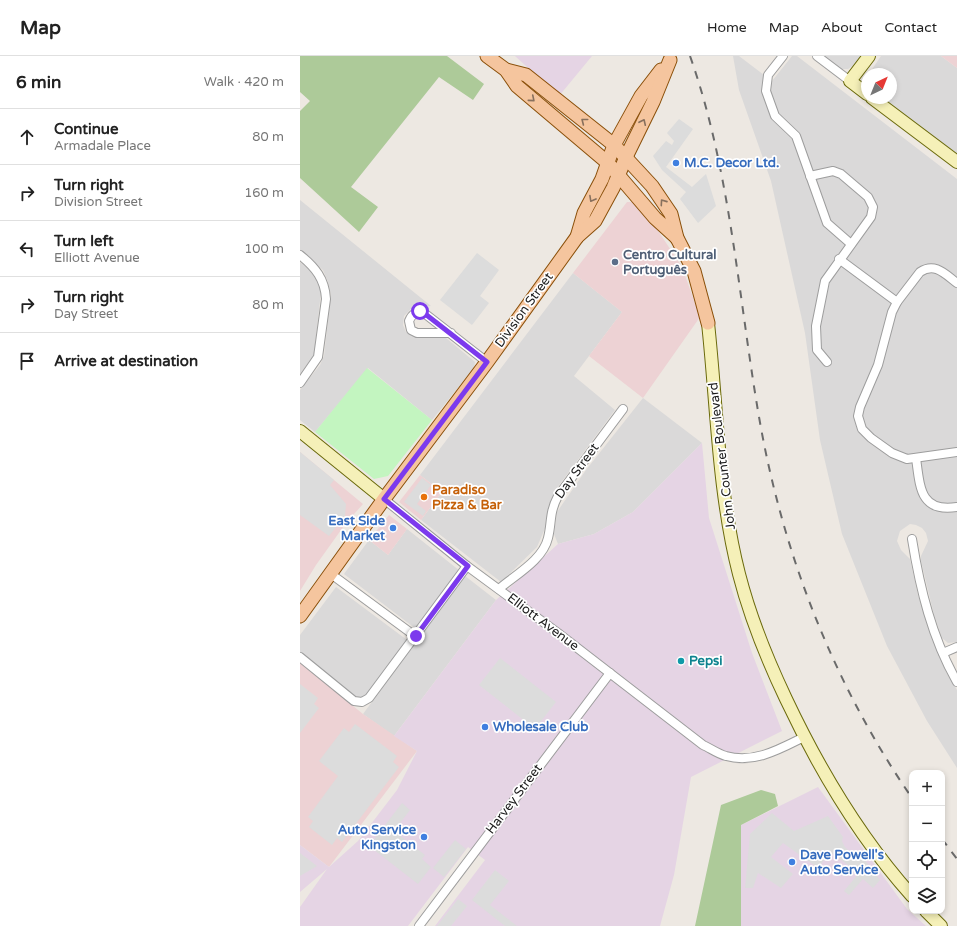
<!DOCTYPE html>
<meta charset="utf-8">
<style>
body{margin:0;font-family:"Varela Round",sans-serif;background:#f2f2f2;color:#222}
.controls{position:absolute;right:12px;bottom:12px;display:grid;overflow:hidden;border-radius:8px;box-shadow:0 2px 6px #0003}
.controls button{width:36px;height:36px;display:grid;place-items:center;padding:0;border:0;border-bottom:1px solid #e0e0e0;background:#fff;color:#222;font:20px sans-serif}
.compass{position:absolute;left:561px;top:12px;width:36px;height:36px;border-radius:50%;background:#fff;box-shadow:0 2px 6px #0003;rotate:43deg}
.stop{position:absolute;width:12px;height:12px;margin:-9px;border:3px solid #7c3aed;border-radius:50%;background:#fff}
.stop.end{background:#7c3aed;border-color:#fff;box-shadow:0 1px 4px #0008}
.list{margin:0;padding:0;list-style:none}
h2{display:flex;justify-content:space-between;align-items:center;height:52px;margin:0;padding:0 16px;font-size:17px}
h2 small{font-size:13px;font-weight:400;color:#767676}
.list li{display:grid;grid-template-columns:26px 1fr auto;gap:12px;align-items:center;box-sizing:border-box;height:56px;padding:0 16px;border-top:1px solid #e0e0e0}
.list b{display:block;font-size:15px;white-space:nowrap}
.list p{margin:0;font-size:13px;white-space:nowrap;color:#767676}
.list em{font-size:13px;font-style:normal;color:#767676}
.icon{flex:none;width:22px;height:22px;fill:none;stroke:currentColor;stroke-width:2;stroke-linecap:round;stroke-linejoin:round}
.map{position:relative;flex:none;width:657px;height:870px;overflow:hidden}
header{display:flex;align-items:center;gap:24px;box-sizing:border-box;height:56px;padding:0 20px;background:#fff;border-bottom:1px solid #e0e0e0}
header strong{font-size:19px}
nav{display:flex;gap:22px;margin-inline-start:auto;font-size:14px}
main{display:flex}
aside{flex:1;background:#fff}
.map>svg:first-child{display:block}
.residential{fill:#dad9d9}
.commercial{fill:#edd2d4}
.industrial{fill:#e5d4e4}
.forest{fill:#adca99}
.park{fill:#c3f5c0}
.parking{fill:#dcdcdc}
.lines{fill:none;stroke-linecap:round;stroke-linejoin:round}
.street-casing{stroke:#9d9d9d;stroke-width:10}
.secondary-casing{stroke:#6a690b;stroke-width:14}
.primary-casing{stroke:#8a4f09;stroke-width:15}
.street{stroke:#fff;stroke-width:8}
.secondary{stroke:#f5f0b8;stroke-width:12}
.primary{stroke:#f5c59e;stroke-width:13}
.rail{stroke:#6a6a6a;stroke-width:2;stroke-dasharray:8 8;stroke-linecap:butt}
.oneway{stroke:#88705d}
.route{stroke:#7c3aed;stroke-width:5}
.shop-dot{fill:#3f7fe0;stroke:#fff;stroke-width:1.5}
.service-dot{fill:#5c6f8a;stroke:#fff;stroke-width:1.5}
.food-dot{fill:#e8710a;stroke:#fff;stroke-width:1.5}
.culture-dot{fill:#0f9aa8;stroke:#fff;stroke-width:1.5}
.labels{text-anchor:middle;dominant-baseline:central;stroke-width:3.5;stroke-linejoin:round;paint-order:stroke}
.shop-label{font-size:13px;font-weight:bold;fill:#366cbe;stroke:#fff;text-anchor:start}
.service-label{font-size:13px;font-weight:bold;fill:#4e5e75;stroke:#fff;text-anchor:start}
.street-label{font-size:13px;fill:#1c1c1c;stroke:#fff}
.food-label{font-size:13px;font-weight:bold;fill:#c56008;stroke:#fff;text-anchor:start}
.culture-label{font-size:13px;font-weight:bold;fill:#0d838f;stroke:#fff;text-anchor:start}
</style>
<header>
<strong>Map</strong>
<nav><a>Home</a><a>Map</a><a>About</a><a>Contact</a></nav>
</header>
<main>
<aside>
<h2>6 min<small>Walk · 420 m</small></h2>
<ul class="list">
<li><svg class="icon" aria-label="ahead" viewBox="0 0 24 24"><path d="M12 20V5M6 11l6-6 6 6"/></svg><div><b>Continue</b><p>Armadale Place</p></div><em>80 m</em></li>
<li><svg class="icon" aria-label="right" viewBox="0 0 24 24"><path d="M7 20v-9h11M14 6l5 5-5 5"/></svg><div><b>Turn right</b><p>Division Street</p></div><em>160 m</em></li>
<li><svg class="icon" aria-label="left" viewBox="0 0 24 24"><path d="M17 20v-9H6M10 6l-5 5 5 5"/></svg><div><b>Turn left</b><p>Elliott Avenue</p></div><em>100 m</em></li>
<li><svg class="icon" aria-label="right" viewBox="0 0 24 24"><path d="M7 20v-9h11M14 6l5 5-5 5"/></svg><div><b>Turn right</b><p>Day Street</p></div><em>80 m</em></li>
<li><svg class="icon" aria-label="arrive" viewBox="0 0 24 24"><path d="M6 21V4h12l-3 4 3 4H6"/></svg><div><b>Arrive at destination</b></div></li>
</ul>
</aside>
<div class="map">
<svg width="657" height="870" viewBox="0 0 657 870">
<rect width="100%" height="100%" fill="#ede8e2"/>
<g class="residential">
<path d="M433,0h6l33,25 20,-25h5l160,123v463l-9,1 -6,-5 -8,-23 -13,-54v-5l7,-15 -2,-8 -4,-5 -6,-3 -6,-1 -10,7 -3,10 4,9 9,9 8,36 14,43 14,34 11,18v78l-30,-47 -40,-75 -45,-112 -22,-94 -15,-107 -34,-152 -32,-91z"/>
<path d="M524,0h37l-7,9 -6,4h-7z"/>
<path d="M581,0h60l16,12v87l-78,-57h12v-24h-22z"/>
<path d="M0,144l131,106 -20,3 -7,7 -1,9 3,7 8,4 32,2 29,24 -1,6 -42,52 -64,-52 -53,64 -15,-12v-30l20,-25 4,-9 7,-61 -3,-13 -5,-12 -23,-20z"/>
<path d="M0,206l11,9 7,10 3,11 -7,63 -14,19z"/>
<path d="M273,217l49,39 -48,64 41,34 -58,78 -8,17 -3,21 -9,21 -36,35 -80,-62 21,-28 -22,-17z"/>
<path d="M343,342l59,45 -69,69 -39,22 -36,10 -4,-10 3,-22 29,-42z"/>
<path d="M107,473l53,42 -44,58 -72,-55 25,-34 19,15z"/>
<path d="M165,520l31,24 -102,136 -31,-22z"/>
<path d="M36,531l71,53 -40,55 -8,3 -7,-3 -52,-42v-18z"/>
</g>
<g class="commercial">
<path d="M641,0h16v12z"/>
<path d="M327,146h9l11,12 35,53 18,50 -57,81 -54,-42 33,-44 -49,-39z"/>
<path d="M0,396l63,52 -17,19 -30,42 -16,26z"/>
<path d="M120,419l22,17 -21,28 -22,-18z"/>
<path d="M89,459l18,14 -19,26 -19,-15z"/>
<path d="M0,607l63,51 54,37 -88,116 -29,-22z"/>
</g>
<g class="industrial">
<path d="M215,0h77l-33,40z"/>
<path d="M402,387l7,75 43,135 30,78 -91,46 -17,98 -14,51h-225l50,-66 -17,-13 -60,79h-108v-19l27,-38 -27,23v-47l29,22 29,-26 39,-51 20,-39 -23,-15 102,-136 62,-56 36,-10 39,-22z"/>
<path d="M518,731l89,122 19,17h-185v-101z"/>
</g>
<g class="forest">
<path d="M0,0h147l37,28 -11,16 -34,-23 -88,110 27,20 -19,25 -59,-54v-67l10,-10 -10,-9z"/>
<path d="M461,734l14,4 3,12 -37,19v101h-46l26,-121z"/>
</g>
<path class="park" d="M67,312l65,52 -44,56 -14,3 -59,-47z"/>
<g class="parking">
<path d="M379,63l14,10 -27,38 26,20 14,-13 10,32 -18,17 -18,-24 6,-7 -24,-22 -9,-14 13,-15 6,4 2,-4 -7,-8z"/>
<path d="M177,197l22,17 -19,26 9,7 -17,22 -32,-25z"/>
<path d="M0,396l34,28 -4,5 16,19 -1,12 -16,20 -29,-21z"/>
<path d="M122,422l9,7 -14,19 9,7 -3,5 -19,-14z"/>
<path d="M200,602l56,44 -21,27 -56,-44z"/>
<path d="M0,628l18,14 -4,6 5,4 -19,25z"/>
<path d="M55,668l42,32 -4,6 6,5 -57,75 -5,-4 -5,7 -23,-18 4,-6 -5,-4 30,-41 -19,-15 25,-33 5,4z"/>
<path d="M102,747l8,7 -16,21 31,24 -3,4 9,8 -13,17 -49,-38z"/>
<path d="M472,757l22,18 34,-15 15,21 -1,4 3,6 8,8 11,4 16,21 -7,8 -10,-9 -14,16 -5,-4 15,-18 -29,-21 -12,16 -35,-25 -12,14 22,17 -12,14 -23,-15 -5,15h-8l5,-54z"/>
<path d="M155,784l11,9 -22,28 -11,-9z"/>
<path d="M0,797l17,13 -17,10z"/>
<path d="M195,814l14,11 -19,24 27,21h-12l-33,-26z"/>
<path d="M158,843l9,7 -16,20h-14z"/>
</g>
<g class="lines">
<g class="street-casing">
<g id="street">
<path d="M483,0l-15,19 -2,16 9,25 21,20 31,87 24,21"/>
<path d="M517,0l33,25"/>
<path d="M510,120l23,-5 8,3 27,23 5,10 -2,10 -46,64 -9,45 1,24 10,12"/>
<path d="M0,199c15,12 25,24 26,44l-8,58 -18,26"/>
<path d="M539,203l58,43"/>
<path d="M657,227c-12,-9 -22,-21 -37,-11l-23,30 -5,10 -14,53 -18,42 -2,9 4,13 9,9 21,15 15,6 50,-7"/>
<path d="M151,277h-34l-6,-3 -2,-9c3,-7 8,-11 15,-8 21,16 42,33 63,49"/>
<path d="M616,402c4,29 4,55 41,49"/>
<path d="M84,443l83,67 91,67 145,112c7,3 15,9 23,11 28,8 54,-7 78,-19"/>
<path d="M612,483c8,50 20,99 45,143"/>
<path d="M31,518l84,62"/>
<path d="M199,533c16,-14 44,-29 49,-51 4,-16 1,-25 10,-42l65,-87"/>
<path d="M643,597l14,-6"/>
<path d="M0,601l54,44 8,1 7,-4 98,-132"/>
<path d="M119,870l191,-253"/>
</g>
</g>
<g class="secondary-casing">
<g id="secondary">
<path d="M567,38l-17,-13 19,-25"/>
<path d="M572,42l85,64"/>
<path d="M408,267c9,83 10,169 31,251 11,43 28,85 47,125 34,72 73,138 126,197"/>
<path d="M0,375l84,68"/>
<path d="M626,855l15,15"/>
</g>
</g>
<g class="primary-casing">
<g id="primary">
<path d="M187,0l19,14 11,16 91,77 47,55 22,20"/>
<path d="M206,14l20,5 88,70 38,41 19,28 6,24 17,33 14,52"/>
<path d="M277,181l7,-24 18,-34 12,-34 27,-49 20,-26"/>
<path d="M0,560l84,-117 103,-137 90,-125 18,-16 18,-33 13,-31 27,-55 17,-42"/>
</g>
</g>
<use href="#street" class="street"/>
<use href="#secondary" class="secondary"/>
<use href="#primary" class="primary"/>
<g class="rail">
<path d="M390,0c40,113 48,237 68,355 23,138 74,271 154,387"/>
<path d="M642,783l15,20"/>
</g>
</g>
<defs><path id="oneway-chevron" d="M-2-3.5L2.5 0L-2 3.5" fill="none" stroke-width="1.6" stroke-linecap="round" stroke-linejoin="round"/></defs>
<g class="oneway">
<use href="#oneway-chevron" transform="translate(232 43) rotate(40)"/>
<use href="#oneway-chevron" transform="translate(284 65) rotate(-142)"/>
<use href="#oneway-chevron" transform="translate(343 66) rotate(-65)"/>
<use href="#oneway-chevron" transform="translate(292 143) rotate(119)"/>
<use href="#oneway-chevron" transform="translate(363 146) rotate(-125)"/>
</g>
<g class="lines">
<path class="route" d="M116,580l52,-70 -84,-67 103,-137 -63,-49 -4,-2"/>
</g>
<g class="shop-dot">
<circle cx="376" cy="107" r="4"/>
<circle cx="93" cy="472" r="4"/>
<circle cx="185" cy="671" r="4"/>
<circle cx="124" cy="781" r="4"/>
<circle cx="492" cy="806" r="4"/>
</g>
<circle class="service-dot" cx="315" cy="206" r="4"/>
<circle class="food-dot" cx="124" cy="441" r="4"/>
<circle class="culture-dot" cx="381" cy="605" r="4"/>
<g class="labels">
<g class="shop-label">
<text x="384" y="107">M.C. Decor Ltd.</text>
<text x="85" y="465" text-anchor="end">East Side<tspan x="85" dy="15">Market</tspan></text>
<text x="193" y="671">Wholesale Club</text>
<text x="116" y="774" text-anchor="end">Auto Service<tspan x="116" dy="15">Kingston</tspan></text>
<text x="500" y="799">Dave Powell's<tspan x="500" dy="15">Auto Service</tspan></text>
</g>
<g class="service-label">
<text x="323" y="199">Centro Cultural<tspan x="323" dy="15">Português</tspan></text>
</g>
<g class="street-label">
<text transform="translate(224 254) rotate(-54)">Division Street</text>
<text transform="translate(422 400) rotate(-97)">John Counter Boulevard</text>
<text transform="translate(277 415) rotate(-54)">Day Street</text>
<text transform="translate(243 566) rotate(37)">Elliott Avenue</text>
<text transform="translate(214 743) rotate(-53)">Harvey Street</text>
</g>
<g class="food-label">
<text x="132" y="434">Paradiso<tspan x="132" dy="15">Pizza &amp; Bar</tspan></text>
</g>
<g class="culture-label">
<text x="389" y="605">Pepsi</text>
</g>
</g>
</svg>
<div class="controls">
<button>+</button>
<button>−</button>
<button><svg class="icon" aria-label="locate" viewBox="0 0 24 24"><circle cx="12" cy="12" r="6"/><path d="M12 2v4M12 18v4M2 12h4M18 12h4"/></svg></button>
<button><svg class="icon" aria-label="layers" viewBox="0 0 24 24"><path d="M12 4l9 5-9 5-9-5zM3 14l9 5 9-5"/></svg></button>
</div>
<svg class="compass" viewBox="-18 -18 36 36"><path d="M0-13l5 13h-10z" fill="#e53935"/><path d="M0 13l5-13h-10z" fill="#767676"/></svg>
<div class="stop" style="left:120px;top:255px"></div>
<div class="stop end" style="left:116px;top:580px"></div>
</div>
</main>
